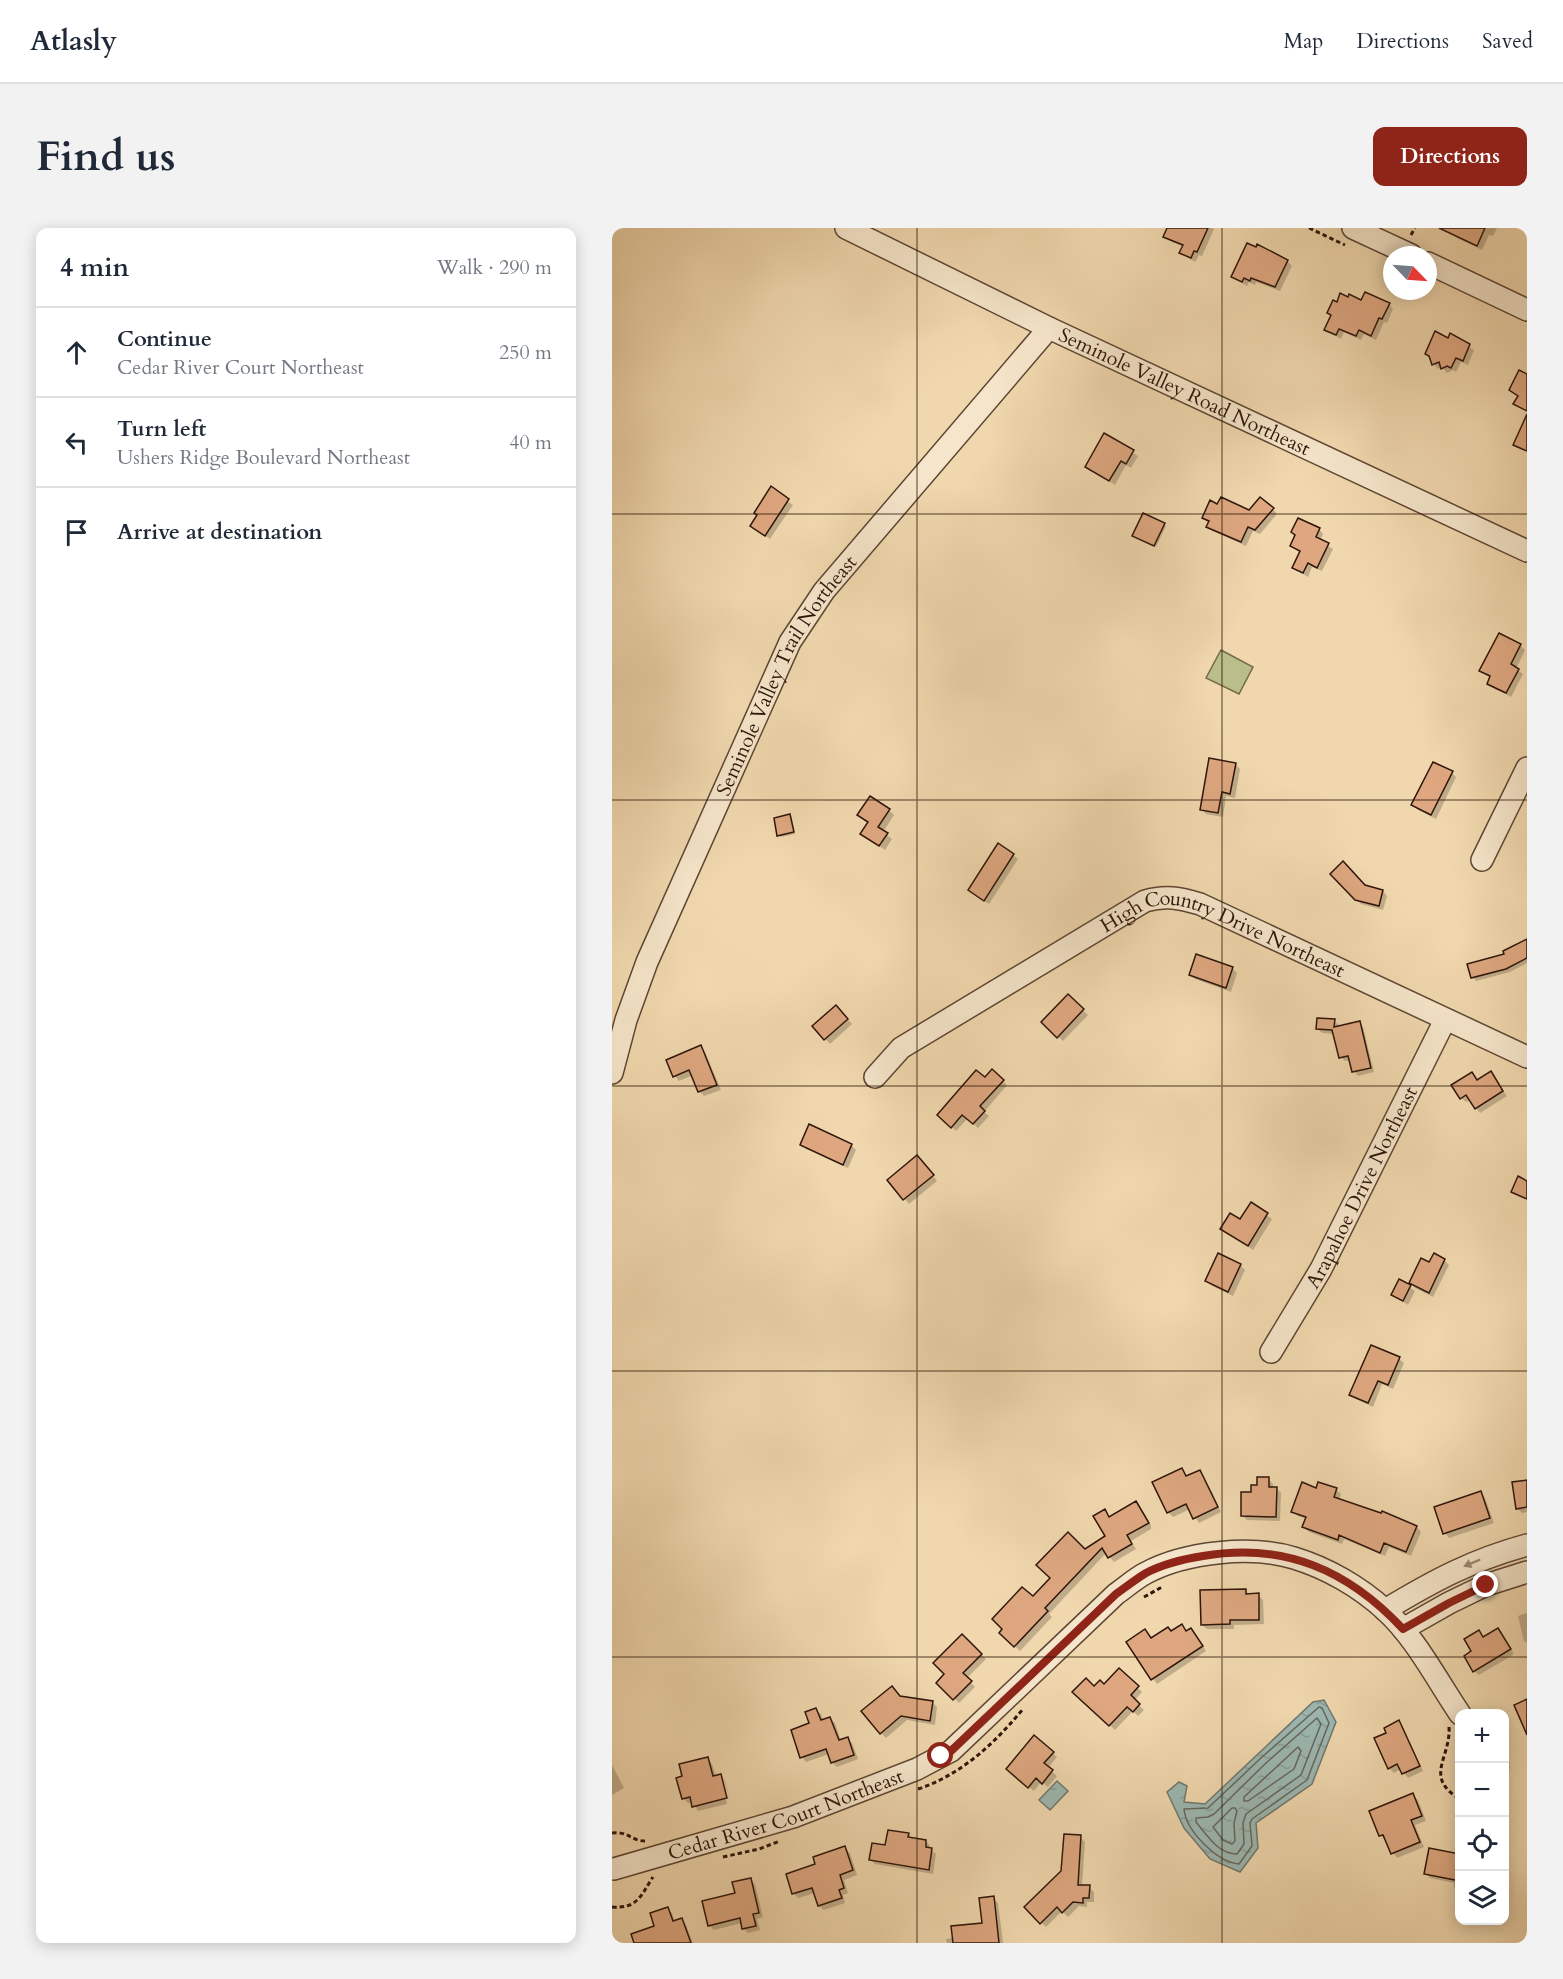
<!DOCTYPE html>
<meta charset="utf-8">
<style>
body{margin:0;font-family:Cardo,serif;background:#f2f2f3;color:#1f2937}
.controls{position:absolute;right:18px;bottom:18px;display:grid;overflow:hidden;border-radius:12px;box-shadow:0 3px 15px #0003}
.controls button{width:54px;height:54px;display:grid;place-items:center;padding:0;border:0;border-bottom:2px solid #e0e1e3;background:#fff;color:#1f2937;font:30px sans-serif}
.compass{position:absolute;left:771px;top:18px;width:54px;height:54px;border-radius:50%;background:#fff;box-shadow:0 3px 15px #0003;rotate:115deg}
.stop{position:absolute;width:18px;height:18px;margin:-14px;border:4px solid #8f2418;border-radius:50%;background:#fff}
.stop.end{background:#8f2418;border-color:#fff;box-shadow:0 2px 6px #0008}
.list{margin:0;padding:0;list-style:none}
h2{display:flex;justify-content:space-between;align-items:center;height:78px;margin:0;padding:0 24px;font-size:26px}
h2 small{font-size:20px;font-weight:400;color:#747a83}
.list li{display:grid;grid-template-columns:39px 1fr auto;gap:18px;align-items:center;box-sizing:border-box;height:90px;padding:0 24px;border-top:2px solid #e0e1e3}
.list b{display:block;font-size:22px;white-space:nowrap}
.list p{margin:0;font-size:20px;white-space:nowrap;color:#747a83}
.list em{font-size:20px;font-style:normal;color:#747a83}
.icon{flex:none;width:33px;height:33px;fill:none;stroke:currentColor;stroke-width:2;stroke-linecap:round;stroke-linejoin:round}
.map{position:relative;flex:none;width:915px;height:1715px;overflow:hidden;border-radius:12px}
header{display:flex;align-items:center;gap:36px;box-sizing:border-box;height:84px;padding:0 30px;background:#fff;border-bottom:2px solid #e0e1e3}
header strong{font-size:28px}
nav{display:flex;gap:33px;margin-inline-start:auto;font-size:21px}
.intro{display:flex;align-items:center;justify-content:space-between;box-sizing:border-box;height:144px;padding:0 36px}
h1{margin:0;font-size:42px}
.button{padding:15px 27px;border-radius:12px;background:#8f2418;color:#fff;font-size:21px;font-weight:700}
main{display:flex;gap:36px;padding:0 36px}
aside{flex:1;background:#fff;border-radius:12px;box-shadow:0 3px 15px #0003}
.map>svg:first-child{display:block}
.pitch{fill:#babe8a;stroke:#746a4a;stroke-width:1.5}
.water{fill:url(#water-ripples);stroke:#70776f;stroke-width:1.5}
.shadow{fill:#0003}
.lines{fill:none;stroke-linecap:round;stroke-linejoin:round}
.shore{stroke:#65665e;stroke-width:1.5}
.building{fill:#dea780;stroke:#2e150a;stroke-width:1.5}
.minor-casing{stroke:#5e4633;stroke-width:24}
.path{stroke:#2e150a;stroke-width:3;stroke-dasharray:4.5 3;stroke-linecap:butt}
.minor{stroke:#f5e5ca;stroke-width:21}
.oneway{fill:#9b8774}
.route{stroke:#8f2418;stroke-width:8}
.grid{fill:none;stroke:#2e150a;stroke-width:1.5;stroke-opacity:0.55}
.labels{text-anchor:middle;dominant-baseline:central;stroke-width:4.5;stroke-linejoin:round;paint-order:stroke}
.street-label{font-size:20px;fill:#2e150a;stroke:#f5e5ca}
</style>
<header>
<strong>Atlasly</strong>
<nav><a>Map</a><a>Directions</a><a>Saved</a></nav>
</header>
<div class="intro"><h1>Find us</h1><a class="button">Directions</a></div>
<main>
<aside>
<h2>4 min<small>Walk · 290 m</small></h2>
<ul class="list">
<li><svg class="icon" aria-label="ahead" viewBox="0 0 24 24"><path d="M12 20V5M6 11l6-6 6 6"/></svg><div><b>Continue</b><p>Cedar River Court Northeast</p></div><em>250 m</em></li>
<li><svg class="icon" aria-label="left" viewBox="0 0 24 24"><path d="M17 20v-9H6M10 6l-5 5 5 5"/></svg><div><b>Turn left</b><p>Ushers Ridge Boulevard Northeast</p></div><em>40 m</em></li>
<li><svg class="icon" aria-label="arrive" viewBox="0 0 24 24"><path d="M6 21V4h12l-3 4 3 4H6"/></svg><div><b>Arrive at destination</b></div></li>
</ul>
</aside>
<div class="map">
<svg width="915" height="1715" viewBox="0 0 915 1715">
<defs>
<pattern id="water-ripples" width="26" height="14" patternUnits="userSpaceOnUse" patternTransform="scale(1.5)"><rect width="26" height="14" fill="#9cb8b2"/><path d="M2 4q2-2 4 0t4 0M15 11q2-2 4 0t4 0" fill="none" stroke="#879d98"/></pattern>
</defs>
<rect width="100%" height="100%" fill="#f0d7ad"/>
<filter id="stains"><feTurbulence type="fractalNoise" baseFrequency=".00333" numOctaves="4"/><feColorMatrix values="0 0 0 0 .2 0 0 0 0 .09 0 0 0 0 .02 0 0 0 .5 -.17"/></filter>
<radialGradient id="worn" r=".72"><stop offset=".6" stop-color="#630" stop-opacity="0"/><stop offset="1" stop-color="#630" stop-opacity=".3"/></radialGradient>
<path class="pitch" d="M609,422l32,17 -14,27 -33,-16z"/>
<g class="water">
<path d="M712,1472l12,22 -24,62 -56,39 2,25 -18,24 -30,-13 -26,-31 -17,-36 12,-10 8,4 -3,16 21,2 108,-102z"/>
<path d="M445,1553l11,10 -18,19 -11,-10z"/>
</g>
<g class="shadow">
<path d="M557,0h43l2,1 -12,27 -3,-1 -4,7 -14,-9 3,-6 -14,-6 -5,-5z"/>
<path d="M843,0h42l-4,8 -4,-1 -7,15 -25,-12 -5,-5z"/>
<path d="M675,33l5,5 -12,25 -24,-9 -1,3 -6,-3 -2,4 -15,-9z"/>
<path d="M750,74l27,2 4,5 -6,14 -3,-1 -8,18 -12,-6 -3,6 -17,-8 -3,7 -15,-9 6,-14 -3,-3z"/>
<path d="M839,107l23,15 -6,15 -7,-3 -5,10 -3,-2 -6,3 -5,-6 -4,2 -12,-15 23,-14z"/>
<path d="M493,207l33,21 -7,12 -5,-3 -11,20 -29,-19z"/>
<path d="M159,261l22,16 -23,34 -13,-9z"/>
<path d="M661,281l4,5 -17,20 -7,-3 -7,15 -33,-15 -9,-14z"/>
<path d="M552,296l2,2 -10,21 -22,-11z"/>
<path d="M707,301l4,5 -3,7 13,8 -11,22 -10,-4 -4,10 -14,-9 7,-15 -10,-7z"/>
<path d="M908,417l5,5 -9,19 7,5 -12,23 -18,-9 -4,-5 2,-5 -10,-8z"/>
<path d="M623,536l5,5 -5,29 -9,-2 -3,21 -17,-3 -4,-5z"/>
<path d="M840,545l4,4 -20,42 -18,-9 -5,-5z"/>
<path d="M277,582l5,5 -11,17 9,7 -7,11 -23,-16 7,-11 -10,-8z"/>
<path d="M177,588l6,18 -14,3 -2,-2z"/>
<path d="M401,627l5,4 -29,45 -20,-14z"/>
<path d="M720,646l51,17 4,5 -4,14 -22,-6z"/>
<path d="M915,717v18l-17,9 -34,9 -3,-4 33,-22z"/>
<path d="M585,728l36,13 4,4 -6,19 -36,-13 -5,-4z"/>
<path d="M456,768l20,19 -25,26 -20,-19z"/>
<path d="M229,784l11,12 -22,20 -16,-18z"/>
<path d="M722,793l5,4 -1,3 21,-5 4,4 11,45 -16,4 -4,-5 -3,-11 -6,1 -4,-4 -6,-23 -13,-1 -4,-4z"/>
<path d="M89,819l4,5 16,38 -17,6 -4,-4 -7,-17 -14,6 -4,-5 -7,-16z"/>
<path d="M380,843l15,14 -23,27 5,4 -11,12 -10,-10 -12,13 -17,-16 46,-35z"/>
<path d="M878,845l17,23 -27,17 -10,-13 -4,2 -5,-4 10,-24 7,7z"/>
<path d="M197,898l42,19 5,5 -8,18 -42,-19 -5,-4z"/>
<path d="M310,933l15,20 -28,23 -20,-24z"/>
<path d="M639,976l21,15 -19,31 -31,-22 18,-6z"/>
<path d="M832,1032l5,5 -16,32 -18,-9 -4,-5 19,-19z"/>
<path d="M628,1037l5,5 -12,26 -21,-10 -5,-5z"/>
<path d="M788,1053l15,10 -7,14 -15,-10z"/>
<path d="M787,1131l5,4 -11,26 -11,-5 -9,23 -17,-8 -5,-4z"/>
<path d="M570,1241l6,8 11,-5 5,5 17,35 -22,11 -9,-14 -17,8 -5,-5z"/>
<path d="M656,1251l5,5v4h3l5,5 -1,28 -33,-1 -5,-5 10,-21z"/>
<path d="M915,1254v30l-5,1 -5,-5z"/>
<path d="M705,1261l19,1 5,4 -2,6 78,27 4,5 -10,24 -22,-9 -4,9 -41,-17 -2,5 -33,-12 -5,-5 3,-8 -9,-3 -5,-5z"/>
<path d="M868,1265l5,5 9,25 -45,15 -4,-5z"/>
<path d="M523,1275l16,22v4l-20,12 5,8 -22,13 -8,-9 -57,61 3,3 -32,34 -19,-18 32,-34 52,-48 22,-14 -3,-26 6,7z"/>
<path d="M633,1363l5,4h8l5,5 1,24 -30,1v4h-27l-5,-4z"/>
<path d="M915,1385v30l-3,-2 -6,-25z"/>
<path d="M569,1398l6,6 4,-2 4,4 11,17 -49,33 -29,-42 23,-3 20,-7z"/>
<path d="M885,1402l16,22v3l-34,20 -5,-4 -1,-19 6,-20 5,6z"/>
<path d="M350,1408l24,23 -19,19 8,9 -16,16 -19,-19 6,-10z"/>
<path d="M507,1442l23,22 -8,9 10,9 -6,6 -5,-5 -18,19 -40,-38 29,-6z"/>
<path d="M288,1468l33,7 4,4 -2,18 -28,-5 -21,18 -5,-5z"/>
<path d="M204,1482l5,4 2,7 7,-2 5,4 6,18 6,-3 5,5 6,16 -21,8 -5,-5 -3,-8 -23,8 -4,-5z"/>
<path d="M787,1494l4,5 20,44 -15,7 -7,-9 -7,4 -5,-5 -1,-35z"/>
<path d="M441,1525l4,4 -9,11 9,8 -9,11 -7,-5 -7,9 -22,-18z"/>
<path d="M96,1531l4,5 4,12 4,-1 5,5 6,23 -7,-24h-3l6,25 -29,7 -5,-9 -5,1 -5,-5 1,-21z"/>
<path d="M0,1537l12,23 -12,7z"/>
<path d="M801,1567l5,5 8,21 -11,4 9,22 -27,11 -16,-23z"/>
<path d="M296,1606l5,5 13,2 4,5v3l6,5 -3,20 -58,-10 -4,-4 15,-13z"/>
<path d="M468,1609l5,5 -3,44 7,1 5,5v10h-7v5l-8,-1 -11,11 -6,-6 -16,16 -20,-20 37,-35z"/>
<path d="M233,1620l5,5 7,22 -13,5 4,13 -5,2 2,8 -21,7 -5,-4 -4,-13 -17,5 -4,-4 -7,-19 30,-10z"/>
<path d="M848,1620v45l-6,-5v-5l-24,-5 -5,-5 33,-18z"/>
<path d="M138,1652l5,4 8,33 -6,2 3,11 -12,3 -5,-5 -1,-5 -28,7 -5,-5z"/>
<path d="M381,1670l5,5 5,40h-56l-1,-4 8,-1 30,-14z"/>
<path d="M56,1681l4,4 3,9 7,-2 4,5 7,18h-57l20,-16z"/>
</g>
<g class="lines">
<g class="shore">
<path d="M707,1479l3,1 7,15 -22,57 -55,39 -2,4 2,23 -13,18c-22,-2 -53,-33 -55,-55l24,-1 53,-50z"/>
<path d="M705,1490l4,6 -20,51 -55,39 -3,9 1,21 -7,10c-19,0 -30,-19 -41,-32v-4l12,-1 6,-3 52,-51z"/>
<path d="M686,1519l3,4 -7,18 -46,32h-4v-4z"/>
<path d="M620,1580h3l2,3 -3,12 1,18 -3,3 -9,-4 -10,-13z"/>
</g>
</g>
<g class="building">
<path d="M555,0h41l-11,24 -3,-1 -3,7 -12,-5 4,-8 -20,-8z"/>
<path d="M827,0h46l-8,18z"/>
<path d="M635,15l9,4 1,-3 31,16 -13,27 -24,-9 -1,3 -6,-3 -2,4 -11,-5z"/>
<path d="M753,64l25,11 -8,16 -3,-1 -8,18 -12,-6 -3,6 -17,-7 -3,6 -12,-5 7,-15 -4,-2 6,-13 4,2 3,-9 8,4 1,-3 12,6z"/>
<path d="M823,103l13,7 2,-5 20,11 -7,17 -7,-3 -5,10 -4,-2 -6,3 -2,-7 -7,3 -3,-9 -4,-2z"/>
<path d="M907,142l8,4v37l-14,-7 5,-8 -9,-6z"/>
<path d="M915,186v37l-14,-6z"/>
<path d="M492,205l30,17 -8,14 -5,-3 -12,20 -24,-14z"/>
<path d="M159,258l18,13 -24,37 -15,-10 7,-11 -3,-2z"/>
<path d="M609,269l28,13 11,-13 14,11 -19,22 -7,-3 -7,15 -35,-15 3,-6 -7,-3 8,-18 7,4z"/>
<path d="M531,285l22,10 -11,23 -22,-10z"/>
<path d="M686,290l22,10 -4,9 13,6 -12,25 -9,-5 -5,10 -11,-5 8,-17 -10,-5 5,-11 -4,-3z"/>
<path d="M887,405l22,11 -10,20 8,5 -13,24 -19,-9 3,-8 -11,-5z"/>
<path d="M597,530l27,5 -6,31 -8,-2 -4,21 -18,-3z"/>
<path d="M821,534l20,9 -22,44 -20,-10z"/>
<path d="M258,568l20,13 -12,18 10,6 -9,13 -19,-12 8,-12 -11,-7z"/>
<path d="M178,586l4,18 -17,4 -3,-18z"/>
<path d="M386,615l16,11 -30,47 -16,-11z"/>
<path d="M731,633l22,24 18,5 -4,16 -24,-6 -25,-26z"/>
<path d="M915,711v19l-21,11 -35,9 -4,-14 37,-10 -1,-3z"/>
<path d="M584,726l37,13 -7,21 -37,-13z"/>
<path d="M456,766l16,15 -27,29 -16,-16z"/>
<path d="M224,777l12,14 -24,21 -12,-14z"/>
<path d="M705,790l18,1 -1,8 26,-6 11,47 -19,4 -4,-16 -9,2 -7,-28 -16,-1z"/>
<path d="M89,817l16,40 -19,7 -9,-22 -16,7 -7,-17z"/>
<path d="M380,841l12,11 -24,26 5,5 -12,13 -11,-9 -11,13 -14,-13 39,-45 9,7z"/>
<path d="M879,843l12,20 -28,18 -9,-14 -6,4 -9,-14 21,-13 5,8z"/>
<path d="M197,896l43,20 -9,21 -43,-20z"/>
<path d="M305,927l17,20 -31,25 -16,-20z"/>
<path d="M906,948l9,5v18l-16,-7z"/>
<path d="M639,974l17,11 -20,33 -28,-17 10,-16 10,6z"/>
<path d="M606,1025l23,11 -13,28 -23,-11z"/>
<path d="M822,1025l11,6 -16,34 -20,-10 12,-25 8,4z"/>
<path d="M787,1051l12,6 -8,16 -12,-6z"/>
<path d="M759,1117l29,12 -12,28 -10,-4 -10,22 -19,-8z"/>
<path d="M570,1240l4,8 14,-6 18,37 -25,12 -7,-15 -19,9 -15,-31z"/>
<path d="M645,1249h12v10h8l-1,30 -35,-1v-24h10v-7h6z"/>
<path d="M915,1252v27l-11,2 -4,-27z"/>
<path d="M690,1254l14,6 2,-6 19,6 -3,9 47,16 1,-2 35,15 -11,26 -22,-9 -4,10 -41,-18 -1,5 -36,-13 4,-10 -15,-5z"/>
<path d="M869,1263l9,27 -47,16 -9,-27z"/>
<path d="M524,1273l13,22 -22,12 5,9 -24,14 -6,-10 -57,60 3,3 -34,36 -15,-14 3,-4 -10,-10 30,-32 11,9 17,-18 -14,-13 32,-33 17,17 20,-13 -12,-20 12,-7 4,8z"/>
<path d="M634,1361v5l13,-1v27h-29v4l-29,1 -1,-35z"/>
<path d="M570,1396l4,7 5,-3 12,18 -52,34 -25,-38 19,-13 6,9 17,-11 3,4z"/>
<path d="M886,1400l13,21 -38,23 -9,-16 7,-5 -7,-12 15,-9 4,7z"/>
<path d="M350,1406l20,20 -19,19 9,8 -19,19 -17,-17 8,-9 -11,-11z"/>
<path d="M507,1440l20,18 -8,9 9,9 -7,8 -6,-5 -18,19 -37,-34 14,-14 8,8 6,-6 4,4z"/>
<path d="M280,1458l8,10 33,5 -3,20 -29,-5 -21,18 -19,-23z"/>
<path d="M915,1471v36l-13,-30z"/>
<path d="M204,1480l5,12 9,-3 9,23 9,-3 6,18 -23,8 -5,-14 -26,9 -9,-28 18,-7 -4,-11z"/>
<path d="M787,1492l21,46 -18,8 -5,-10 -9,5 -14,-31 12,-5 -2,-5z"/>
<path d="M422,1507l20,17 -10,11 9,7 -11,14 -6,-6 -8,10 -22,-19z"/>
<path d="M96,1529l5,19 8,-2 6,24 -35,9 -2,-10 -8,2 -6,-21 6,-2 -3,-12z"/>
<path d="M801,1565l9,23 -11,4 9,22 -29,12 -8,-19 -4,1 -10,-25z"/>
<path d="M276,1602l21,3 -1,4 18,3v7l6,1 -3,22 -60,-10 3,-17 13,2z"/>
<path d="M452,1606l17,1 -3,50h12l-1,13h-6v5l-10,-1 -11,11 -5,-6 -17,17 -16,-17 37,-36z"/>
<path d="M233,1618l8,24 -13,5 4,13 -5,2 3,8 -24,8 -6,-18 -20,6 -6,-20 29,-10 -2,-7z"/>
<path d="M817,1620l31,6v27l-36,-7z"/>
<path d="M139,1650l8,35 -6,1 3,12 -14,3 -2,-11 -32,8 -6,-25 33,-8 -3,-11z"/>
<path d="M382,1668l5,47h-46l-2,-17 31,-3 -3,-25z"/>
<path d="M56,1679l5,14 9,-3 9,25h-57l-3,-9 23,-8 -4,-13z"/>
</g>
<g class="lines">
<g class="minor-casing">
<g id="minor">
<path id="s1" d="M234,0l203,100 478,223"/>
<path d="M741,0l58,27"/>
<path d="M816,35l99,47"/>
<path d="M870,632l45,-92"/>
<path id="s2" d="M0,845l14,-53 21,-58 143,-320 34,-51 225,-263"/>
<path id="s3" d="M263,849l26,-29 244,-147c21,-6 35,-3 55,3l327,153"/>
<path id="s4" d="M659,1124l50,-83 124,-249"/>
<path d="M773,1382c48,-29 87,-50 142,-65"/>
<path d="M791,1401l46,-26 37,-18 41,-13"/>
<path id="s5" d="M2,1641l179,-52 124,-48 34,-18 165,-157c10,-7 20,-16 30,-21 39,-21 106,-28 148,-15 33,10 66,29 91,52 30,27 52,70 75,104"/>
</g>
</g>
<g class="path">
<path d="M697,0l36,17"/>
<path d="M799,7l4,-7"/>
<path d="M532,1369l18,-10"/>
<path d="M837,1499c2,31 -26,50 11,72"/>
<path d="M892,1524c6,8 4,22 0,31"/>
<path d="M306,1561c43,-14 77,-46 105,-80"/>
<path d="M0,1605c17,-2 19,8 33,8"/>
<path d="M111,1629l36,-8 21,-8"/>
<path d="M0,1679c26,2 29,-12 41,-30"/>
</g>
<use href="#minor" class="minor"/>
</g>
<defs><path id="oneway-solid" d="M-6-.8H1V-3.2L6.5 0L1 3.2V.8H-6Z" transform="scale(1.5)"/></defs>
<use class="oneway" href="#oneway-solid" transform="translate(860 1335) rotate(157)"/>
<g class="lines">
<path class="route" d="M329,1528l10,-5 165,-157c10,-7 20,-15 30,-21 17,-9 38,-14 57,-17 81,-14 145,14 200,73l46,-26 37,-18"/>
</g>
<path class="grid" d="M305,0v1715M610,0v1715M0,286h915M0,572h915M0,858h915M0,1143h915M0,1429h915"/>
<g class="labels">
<g class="street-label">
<text stroke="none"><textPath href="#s1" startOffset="376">Seminole Valley Road Northeast</textPath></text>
<text stroke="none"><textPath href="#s2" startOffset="436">Seminole Valley Trail Northeast</textPath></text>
<text stroke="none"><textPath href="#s3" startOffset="406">High Country Drive Northeast</textPath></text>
<text stroke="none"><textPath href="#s4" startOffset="188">Arapahoe Drive Northeast</textPath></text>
<text stroke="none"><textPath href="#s5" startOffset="180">Cedar River Court Northeast</textPath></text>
</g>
</g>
<rect width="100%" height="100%" filter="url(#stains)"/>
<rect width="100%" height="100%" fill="url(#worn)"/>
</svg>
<div class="controls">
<button>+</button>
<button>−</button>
<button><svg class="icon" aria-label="locate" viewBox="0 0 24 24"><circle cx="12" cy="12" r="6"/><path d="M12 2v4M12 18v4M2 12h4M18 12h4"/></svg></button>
<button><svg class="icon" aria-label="layers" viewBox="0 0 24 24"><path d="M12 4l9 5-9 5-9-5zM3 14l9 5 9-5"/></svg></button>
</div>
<svg class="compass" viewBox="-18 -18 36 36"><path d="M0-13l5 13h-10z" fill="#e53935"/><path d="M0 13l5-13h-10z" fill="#747a83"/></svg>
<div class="stop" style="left:329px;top:1528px"></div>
<div class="stop end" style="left:874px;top:1357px"></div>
</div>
</main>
